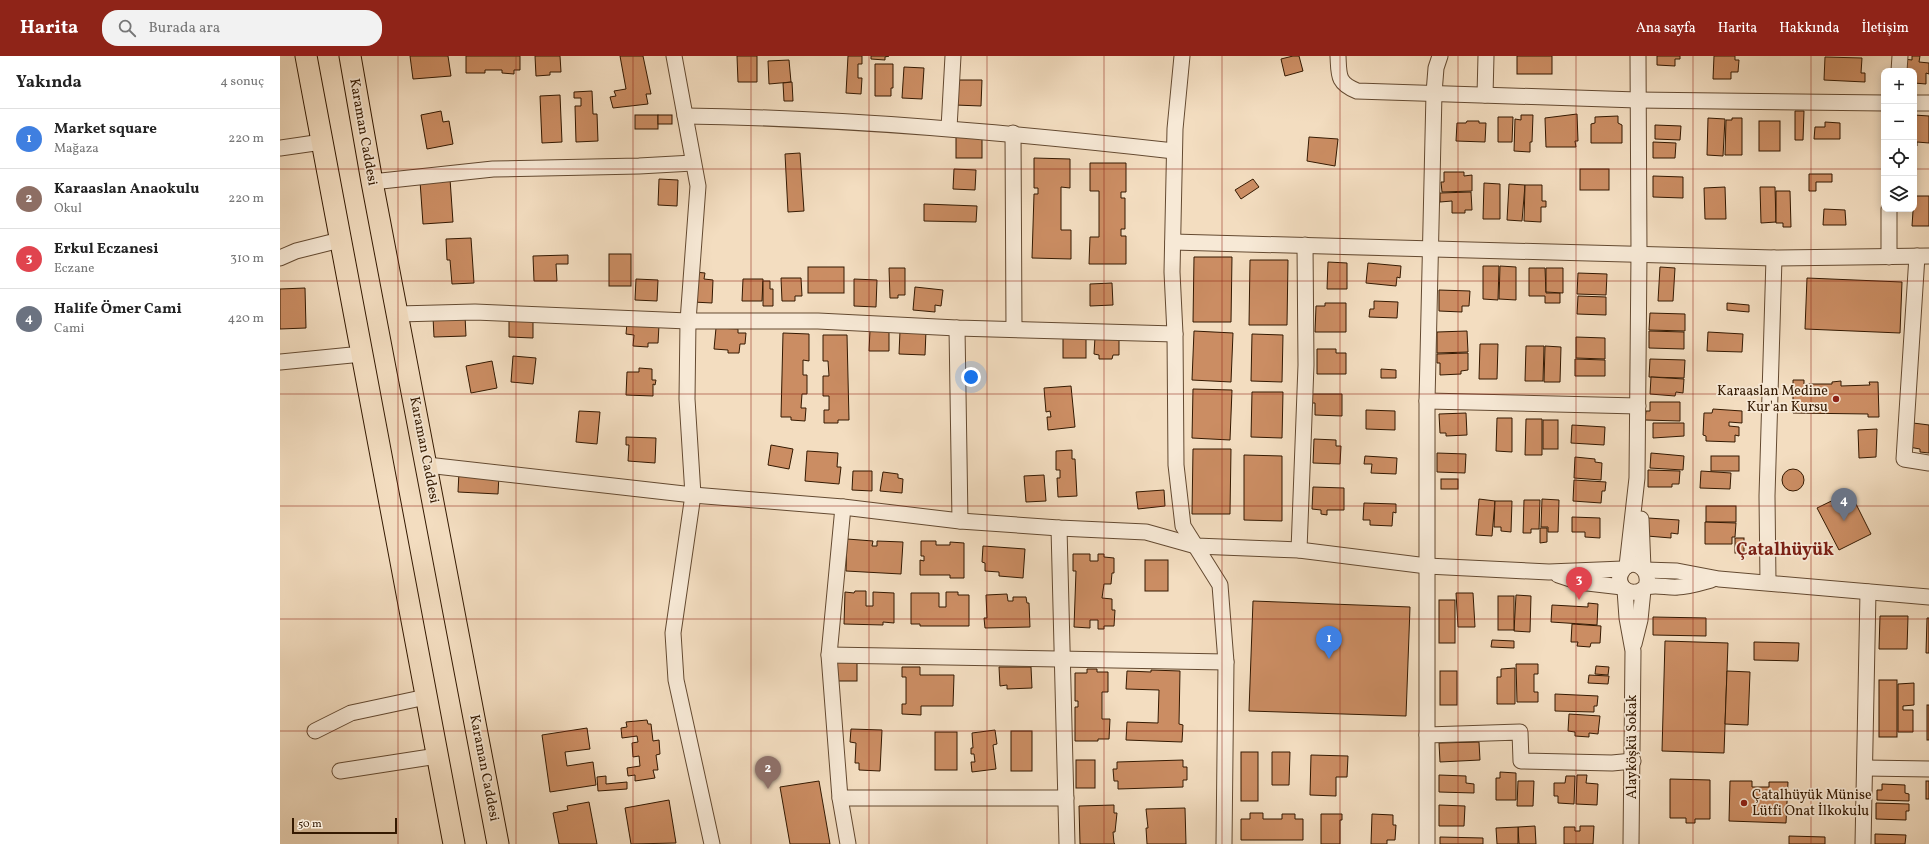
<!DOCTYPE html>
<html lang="tr">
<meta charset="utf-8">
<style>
body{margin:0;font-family:Vollkorn,serif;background:#f2f2f2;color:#222}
.controls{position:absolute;right:12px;top:12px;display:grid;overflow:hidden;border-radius:8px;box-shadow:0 2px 10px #0003}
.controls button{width:36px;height:36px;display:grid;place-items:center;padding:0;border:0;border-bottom:1px solid #e0e0e0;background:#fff;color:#222;font:20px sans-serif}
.scale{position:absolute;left:12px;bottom:10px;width:105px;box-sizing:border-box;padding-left:4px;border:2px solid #341901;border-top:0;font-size:11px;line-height:14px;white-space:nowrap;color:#341901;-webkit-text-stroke:3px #f7e9d6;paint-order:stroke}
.you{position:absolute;left:691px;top:321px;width:14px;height:14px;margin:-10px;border:3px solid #fff;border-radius:50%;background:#1a73e8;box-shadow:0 0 0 6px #1a73e833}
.badge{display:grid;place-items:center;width:26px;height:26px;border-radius:50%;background:#8f2418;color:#fff;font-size:13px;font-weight:700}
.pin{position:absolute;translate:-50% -33px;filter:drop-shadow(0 1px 2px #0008)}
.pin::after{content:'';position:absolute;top:21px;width:14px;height:12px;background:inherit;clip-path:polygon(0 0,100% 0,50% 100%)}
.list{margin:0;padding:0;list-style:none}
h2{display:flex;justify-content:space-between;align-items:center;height:52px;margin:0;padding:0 16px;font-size:17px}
h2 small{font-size:13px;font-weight:400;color:#767676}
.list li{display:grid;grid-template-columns:26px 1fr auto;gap:12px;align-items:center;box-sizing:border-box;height:60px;padding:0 16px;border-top:1px solid #e0e0e0}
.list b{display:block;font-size:15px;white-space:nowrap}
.list p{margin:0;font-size:13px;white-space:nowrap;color:#767676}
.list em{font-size:13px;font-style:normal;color:#767676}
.icon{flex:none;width:22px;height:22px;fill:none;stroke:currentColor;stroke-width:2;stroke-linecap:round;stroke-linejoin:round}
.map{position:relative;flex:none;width:1649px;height:788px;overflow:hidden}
header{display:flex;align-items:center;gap:24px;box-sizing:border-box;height:56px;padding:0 20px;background:#8f2418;color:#fff}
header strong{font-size:19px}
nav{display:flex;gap:22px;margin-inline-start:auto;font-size:14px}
.search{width:280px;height:36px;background:#f2f2f2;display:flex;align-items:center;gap:10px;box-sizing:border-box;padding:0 14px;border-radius:16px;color:#767676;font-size:15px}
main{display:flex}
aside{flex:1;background:#fff}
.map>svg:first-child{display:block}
.building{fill:#cb8d63;stroke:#341901}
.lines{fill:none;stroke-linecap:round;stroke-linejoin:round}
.minor-casing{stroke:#644a31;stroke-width:17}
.highway-casing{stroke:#341901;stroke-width:23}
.minor{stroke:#f7e9d6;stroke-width:15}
.highway{stroke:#f3ddc0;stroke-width:21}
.grid{fill:none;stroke:#8f2418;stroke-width:1;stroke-opacity:0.55}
.poi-dot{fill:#8f2418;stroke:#f7e9d6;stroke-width:1.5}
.labels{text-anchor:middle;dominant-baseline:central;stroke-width:3.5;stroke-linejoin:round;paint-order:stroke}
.street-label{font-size:14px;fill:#341901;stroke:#f7e9d6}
.poi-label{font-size:14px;fill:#341901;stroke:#f7e9d6;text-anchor:end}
.district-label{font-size:18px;font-weight:bold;fill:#7a1f14;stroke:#f7e9d6}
</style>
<header>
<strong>Harita</strong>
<div class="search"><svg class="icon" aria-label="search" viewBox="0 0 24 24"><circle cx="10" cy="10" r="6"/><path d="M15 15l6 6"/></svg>Burada ara</div>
<nav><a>Ana sayfa</a><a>Harita</a><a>Hakkında</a><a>İletişim</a></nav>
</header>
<main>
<aside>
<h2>Yakında<small>4 sonuç</small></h2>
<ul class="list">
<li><span class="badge" style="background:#3f7fe0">1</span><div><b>Market square</b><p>Mağaza</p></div><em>220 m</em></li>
<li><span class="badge" style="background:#8d6e63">2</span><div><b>Karaaslan Anaokulu</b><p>Okul</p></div><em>220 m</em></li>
<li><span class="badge" style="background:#e0444e">3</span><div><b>Erkul Eczanesi</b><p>Eczane</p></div><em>310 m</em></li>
<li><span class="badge" style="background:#6b7280">4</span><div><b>Halife Ömer Cami</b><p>Cami</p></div><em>420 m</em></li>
</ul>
</aside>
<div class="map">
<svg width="1649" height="788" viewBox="0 0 1649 788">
<rect width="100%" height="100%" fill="#f3ddc0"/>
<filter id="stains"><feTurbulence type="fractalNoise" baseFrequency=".005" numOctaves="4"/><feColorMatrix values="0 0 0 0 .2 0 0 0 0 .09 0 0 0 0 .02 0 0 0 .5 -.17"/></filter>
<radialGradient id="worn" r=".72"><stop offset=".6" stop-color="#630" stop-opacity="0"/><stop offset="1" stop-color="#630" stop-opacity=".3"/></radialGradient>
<g class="building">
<path d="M130,0h38l3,20 -38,3z"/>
<path d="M186,0h54v14h-6v4l-12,-1v-3h-17v3h-19z"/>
<path d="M255,0h25l1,16h-11v3l-14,1z"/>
<path d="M340,0h23l8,38h-5l2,10 -35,4 -3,-11 6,-1 -2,-5 12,-2z"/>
<path d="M457,0h20v26h-19z"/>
<path d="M568,0h14v8h-4v14h4l-1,16 -15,-1z"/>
<path d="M591,0h18l-4,1v3l-14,-1z"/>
<path d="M1013,0h6l4,15 -18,5 -4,-17z"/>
<rect x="1237" y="0" width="35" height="18"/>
<path d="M1377,0h23v3h-5v7l-18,-1z"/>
<path d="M1434,0h21v4h4l-1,12h-7v7h-18z"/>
<path d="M1632,0h8l-1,6 10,1v11l-3,-1v11l-12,-1v-12h-11l1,-12 8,1z"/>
<path d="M1545,1l37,1 -1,15h4v9l-41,-2z"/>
<path d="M509,4l2,22 -22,2 -1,-23z"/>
<path d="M595,8h18v24h-2v8h-16z"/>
<path d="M624,11l20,1 -2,31 -20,-1z"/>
<path d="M675,24h27l-1,26 -26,-1z"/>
<path d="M512,26l1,19h-9l-1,-18z"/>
<path d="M312,35l1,23h4l1,27 -22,1 -1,-36h6v-8h-7v-6z"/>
<path d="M280,39l2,47 -20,1 -2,-47z"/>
<path d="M161,55l2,11 6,-1 4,23 -26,5 -6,-34z"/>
<path d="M1515,55h9l-1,29h-8z"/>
<path d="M1297,58l1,27h-3l1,6h-30l-1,-29z"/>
<rect x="355" y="59" width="23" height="14"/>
<rect x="378" y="59" width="14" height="9"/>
<path d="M1241,59h12l-1,27h-2v10l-16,-1 1,-32 6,1z"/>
<path d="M1634,59l15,1v27l-12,-1v4l-3,-1z"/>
<path d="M1338,60v7l4,2v18h-31v-19l4,-1v-6z"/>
<path d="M1218,61h15l-1,25h-14z"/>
<path d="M1428,62l17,1 -2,37 -16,-1z"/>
<path d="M1452,62h10v37h-17l1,-35h6z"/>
<path d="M1187,65h12v2h7l-1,19 -29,-1 1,-18h9z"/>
<rect x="1479" y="65" width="21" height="30"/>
<path d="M1545,66l15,1v16h-26l1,-12h10z"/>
<path d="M1375,69l26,1 -1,14 -25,-1z"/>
<rect x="676" y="80" width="26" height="22"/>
<path d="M1029,81l29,2 -3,27 -28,-5z"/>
<path d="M1373,86l23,1 -1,15h-22z"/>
<path d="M520,97l4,58 -16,1 -3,-58z"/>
<path d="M754,102l36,1v29l-9,-1v43h10v29l-39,-1 2,-64h4v-6h-4z"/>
<path d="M810,107h36v29h-5v6h4v31h-4v7h5v28h-37l1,-27h9v-46h-9z"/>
<path d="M674,113l22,1 -1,20 -22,-1z"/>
<rect x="1300" y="113" width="29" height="21"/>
<path d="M1164,116h20v4l8,-1v16l-30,1 -1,-10h3z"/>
<path d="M1529,118h23v8h-16v9h-7z"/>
<path d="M1373,120l30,1v21l-30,-1z"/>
<path d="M170,123l3,43 -30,2 -3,-43z"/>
<path d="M379,123l19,1 -1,26 -19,-1z"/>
<path d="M973,123l6,8 -18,12 -6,-9z"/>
<path d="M1204,127l16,1v35h-17z"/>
<path d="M1229,128l16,1 -3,36 -15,-1z"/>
<path d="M1245,129h17v16h4v6h-5v15l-17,-1z"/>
<path d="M1445,131l1,32h-21l-1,-31z"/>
<path d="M1480,131h15l1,35 -15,1z"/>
<path d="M1496,135h14l1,36h-8v-4h-7z"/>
<path d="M1191,136l1,18h-7v3h-13v-12l-12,1v-9z"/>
<path d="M1634,140h15v30h-17z"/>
<path d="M644,148l53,2 -1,16 -52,-1z"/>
<path d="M1544,153l21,1 1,15h-23z"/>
<path d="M191,182l3,45 -22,1 -2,-24h-3l-1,-21z"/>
<rect x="329" y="198" width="22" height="32"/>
<path d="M288,199v9h-12l1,17h-23l-1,-25z"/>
<path d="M914,201h38l-1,65h-38z"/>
<path d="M970,204h38l-1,65h-38z"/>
<path d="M1048,206l19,1v26h-20z"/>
<path d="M1088,207l33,3 -1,12 -3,-1 -1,9 -30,-3z"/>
<path d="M1203,210h16l-1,34 -15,-1z"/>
<path d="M1220,210l16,1v33l-17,-1z"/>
<rect x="528" y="211" width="36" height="26"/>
<path d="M1380,211l15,1 -2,33h-15z"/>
<path d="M609,212h16v27h-7v3h-8z"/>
<path d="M1249,212h16l1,25h14v10h-15v-7h-16z"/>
<path d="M1266,212h17v25l-17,-1z"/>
<path d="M415,216l10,1 -1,6 9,1 -1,23 -19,-1z"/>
<path d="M1298,217l29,1 -1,21 -29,-1z"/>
<path d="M501,222h20l1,18h-7v5h-13z"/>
<path d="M1527,222l95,4 -2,51 -95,-4z"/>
<path d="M356,223l22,1 -1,21 -22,-1z"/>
<path d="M463,223h20l-1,22h-20z"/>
<path d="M574,223l23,1 -1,27 -22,-1z"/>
<path d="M483,225h7v8h3v17h-10z"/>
<path d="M832,227l1,22 -23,1v-22z"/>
<path d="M635,231l28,3 -2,16 -6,-1v7l-22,-2z"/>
<path d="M25,232l1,40 -26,1v-40z"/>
<path d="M1159,234l31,1 -1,15h-7v6l-23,-1z"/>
<path d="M1298,240l28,1v18l-29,-1z"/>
<path d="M1094,245l24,1 -1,16 -28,-1 1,-8h4z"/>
<path d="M1045,247h21v29h-31l1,-26h9z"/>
<path d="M1447,247l22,2v7l-22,-2z"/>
<path d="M1370,257l35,1v17l-36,-1z"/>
<path d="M185,260l1,20 -32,1 -1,-20z"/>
<path d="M229,260l24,1v21l-24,-1z"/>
<path d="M347,267l32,2 -1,18h-10v4l-15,-1 1,-11 -8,-1z"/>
<path d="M436,272l22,1v4h8l-1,11h-5l-1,9h-11v-3l-14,-1z"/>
<path d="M590,274h19v21h-20z"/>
<path d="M620,275h26l-1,24 -26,-1z"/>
<path d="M914,275l39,2 -2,49 -39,-2z"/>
<path d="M1187,275l1,21 -31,1v-21z"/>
<path d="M1369,275l35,1v17l-35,-1z"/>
<path d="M1428,276l35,2 -1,18 -35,-1z"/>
<path d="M503,277l26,1v27l-6,-1v15h4v19h-5l-1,14h5l-1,13 -14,-1v-3h-10z"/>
<path d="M972,278l31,1 -1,47 -31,-1z"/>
<path d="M543,279h24l2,85h-11v3h-14v-13h5v-14h-6v-20h6l-1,-15h-5z"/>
<rect x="783" y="280" width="23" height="22"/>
<path d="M815,281l24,1v17h-6l-1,4h-13v-4l-5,-1z"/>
<path d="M1296,281l29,1v21l-29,-1z"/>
<path d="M1200,288h18l-1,35h-18z"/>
<path d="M1246,290h18l-1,35h-18z"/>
<path d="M1265,290l16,1 -1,35h-16z"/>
<path d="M1037,293h19v4h10v21h-29z"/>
<path d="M1188,297v17l-7,1v3l-21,1v-12h-3v-9z"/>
<path d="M233,300l23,2 -3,26 -22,-2z"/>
<path d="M1295,303l30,1v16h-30z"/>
<path d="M1370,303l35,1 -1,18 -35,-1z"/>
<path d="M212,305l5,27 -26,5 -5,-27z"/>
<path d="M359,312l13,1v11h4l-1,5 -2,-1v12l-27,-1 1,-23h12z"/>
<path d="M1101,313l15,1v8h-15z"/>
<path d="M1371,321l33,2 -1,14 -7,-1 -1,4 -25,-2z"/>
<path d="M1513,324h11v4h28v-2l9,-1v5l29,-1 -1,-3h9l1,35h-11v-3l-75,-1z"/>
<path d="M791,330l4,41 -27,3 -1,-13h4l-1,-6 -4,1 -2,-24z"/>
<path d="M913,333l39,1 -2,50 -38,-2z"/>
<path d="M972,336h31l-1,46 -31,-1z"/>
<path d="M1032,338h30v22l-27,-1v-12h-4z"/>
<path d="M1370,346h30v19l-35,-1 1,-9h4z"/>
<path d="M1433,353l29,2v12l-13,-1v4l10,1v9l-4,-1v7l-29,-1v-5l-3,-1 1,-22h8z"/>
<path d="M1086,354l29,1v19l-29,-1z"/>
<path d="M299,355l21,1 -3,32 -21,-2z"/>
<path d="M1186,357l1,22 -21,1v-3h-6l-1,-19z"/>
<path d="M1217,362h15v34l-16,-1z"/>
<path d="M1246,363h16v36h-17z"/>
<rect x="1263" y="364" width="15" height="29"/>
<path d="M1373,367h31v13l-31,2z"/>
<path d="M1633,367l16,2v28l-9,-1v-3l-11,-2z"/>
<path d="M1292,369l33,2 -1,18 -33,-2z"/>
<path d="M1597,373l-1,28 -17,1 -1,-28z"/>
<path d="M346,381l30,1 -1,25 -27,-2 1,-16h-3z"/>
<path d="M1034,383l22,1v6h5l-1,18 -27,-1z"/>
<path d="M491,389l22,4 -4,20 -21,-4z"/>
<path d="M913,393h38l-1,65h-38z"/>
<path d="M792,394v9h3l2,37 -19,1 -1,-19h3v-8h-4v-19z"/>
<path d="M527,395l31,2 -1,14h4l-2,17 -34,-3z"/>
<path d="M1157,397l29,1 -1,19 -28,-1z"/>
<path d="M1371,397l33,3 -1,14 -33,-2z"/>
<path d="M964,399l38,1v65l-38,-1z"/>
<path d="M1085,400l32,2 -1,16 -25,-1 1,-9h-8z"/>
<rect x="1431" y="400" width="28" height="15"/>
<path d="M1295,401l20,2v3l7,1 -1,17 -27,-2z"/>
<circle cx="1513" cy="424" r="11"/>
<path d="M1368,414l32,1 -1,13h-7v3h-24z"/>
<path d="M573,415h19v20l-20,-1z"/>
<path d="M1421,415l30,2 -1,16 -30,-1z"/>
<path d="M179,416l40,2 -1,20 -40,-2z"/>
<path d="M603,416l15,2v4l5,1 -1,14 -22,-2z"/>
<path d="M764,419l2,26 -20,1 -2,-26z"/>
<rect x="1161" y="423" width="17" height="10"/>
<path d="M1294,424l32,2 -1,9h-3l-1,12 -28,-2z"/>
<path d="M1033,431l31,1v22h-17v5l-6,-1v-4l-9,-1z"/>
<path d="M884,434l1,16 -27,3 -2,-17z"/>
<path d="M1570,436l21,42 -32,16 -22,-42z"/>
<path d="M1199,443l16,2 -3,35 -16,-1z"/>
<path d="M1262,443l17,1 -1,32h-10v-5h-7z"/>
<path d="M1244,444h16l-1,29h-8v4h-8z"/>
<path d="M1215,445h17l-1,31 -10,-1v-4h-7z"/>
<path d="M1084,447l32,1v9l-3,-1 -1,14 -22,-1v-5h-7z"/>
<rect x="1426" y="450" width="30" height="16"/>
<path d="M1292,461l28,1v20l-15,-1v-5h-13z"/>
<path d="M1368,462l31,2 -1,14 -7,-1v5l-24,-2z"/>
<path d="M1425,466l31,1 -1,14h-3v7h-27z"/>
<path d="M1260,472h7v14l-7,1z"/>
<rect x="1455" y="482" width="9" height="15"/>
<path d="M567,483l26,2 -1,5h5v-5l26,1 -2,32 -55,-3z"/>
<path d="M641,485h15v4h14v-3l14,1v35h-14v-3h-30v-15l4,1v-5h-3z"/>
<path d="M703,490l42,3 -2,29 -24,-2v-4l-14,-1v-8l-3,-1z"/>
<path d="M793,498h17v7h8v-7h6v3l10,1v15h-2l-1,11h-7l-2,14 10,1v11h3l-1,16h-10v3h-6v-9h-8v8l-16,-1 2,-56h-3z"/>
<rect x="865" y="504" width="23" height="31"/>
<path d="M575,535h11v15h7v-14l21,1v30l-11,-1v3l-39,-1 1,-32 9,1z"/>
<path d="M666,536h12v3h11v31h-49v-2h-9v-31h28v14h7z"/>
<path d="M1176,537h17l2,34h-17z"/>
<path d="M727,538l1,7h5v-4h13l1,6h2l1,24 -45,1 -1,-10h3l-1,-23z"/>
<path d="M1236,539l15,1 -1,36 -16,-1z"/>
<rect x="1218" y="540" width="16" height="34"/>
<rect x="1159" y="544" width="16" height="43"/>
<path d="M973,545l157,6 -4,109 -157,-5z"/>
<path d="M1308,547l10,1 -1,21 -46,-3 1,-17 36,2z"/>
<path d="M1600,560h28l-1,33h-28z"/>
<path d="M1373,561l53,1v18l-53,-1z"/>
<path d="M1647,562h2v35h-3z"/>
<path d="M1292,568l29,2 -1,17h-9l-1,4 -13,-1 1,-4h-7z"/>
<path d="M1212,584l22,1v7l-23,-1z"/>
<path d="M1385,585l63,2 -4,110 -62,-2z"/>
<path d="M1474,586l45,1 -1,18 -44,-1z"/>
<rect x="556" y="606" width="21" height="19"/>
<path d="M1236,608h22v10h-4v18h4v10h-21z"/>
<path d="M1316,610l13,1 -1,8 -13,-1z"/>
<path d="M622,611h18v8h34l-1,31h-32v9l-19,-1v-10h4v-27h-4z"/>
<path d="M719,611h32l1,21 -25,1v-4l-7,1z"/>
<path d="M1235,612v36h-18v-27h4v-8z"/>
<path d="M807,613h10v3h11v20h-6v27h8l-1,20h-11v2h-23v-34h3v-6h-3v-28h12z"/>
<path d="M871,614l29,1 -1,53 4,1 -1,17 -56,-2 1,-18 31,1 1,-33 -33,-1 1,-18 24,1z"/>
<rect x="1160" y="615" width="17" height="34"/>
<path d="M1447,615l23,1 -2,53 -23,-1z"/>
<path d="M1309,619l20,1 -1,8 -20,-1z"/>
<rect x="1599" y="624" width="18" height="57"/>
<path d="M1634,627v22l-11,1v4h10v22h-15v-48z"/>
<path d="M1275,638l43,2 -1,10h-3v6l-39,-1z"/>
<rect x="1647" y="649" width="2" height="35"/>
<path d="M1289,658l31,2 -2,18 -9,-1v4l-14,-1v-4l-7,-1z"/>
<path d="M367,664l1,4h3l2,17 6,-1 1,14 -4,1 2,15h-5l2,8 -20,3v-6l-7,1 -1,-8 13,-2 -1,-10 -6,1 -1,-14 6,-1 -1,-6 -15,2 -1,-10 6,-1 -1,-5z"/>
<path d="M307,672l3,21 -25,3 2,14 26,-4 3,23 -46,7 -8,-57z"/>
<path d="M571,673l31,1 -2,41 -21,-1v-7h-4l1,-20 -6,-1z"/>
<path d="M715,674l2,14 -4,1 3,24 -24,3 -1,-10h4l-1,-8h-3v-6h2l-1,-15z"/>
<rect x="731" y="675" width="21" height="40"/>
<rect x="655" y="676" width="22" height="38"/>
<path d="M1199,686l1,18 -40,2 -1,-19z"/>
<rect x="961" y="696" width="17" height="49"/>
<path d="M992,696h18l-1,33h-17z"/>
<path d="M1031,699l37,1 -1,21h-11v19l-26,-1z"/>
<rect x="796" y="704" width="19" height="28"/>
<path d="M903,704v7h4v13h-4v7l-65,2v-8h-4l-1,-12h4v-7z"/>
<path d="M1220,716l16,1v27h-20v-22h4z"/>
<path d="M1159,719l27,1v7l8,1v9l-35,-1z"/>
<path d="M1297,719h10l-1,8 12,1 -1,21 -21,-1z"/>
<path d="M326,720v8l21,-2v7l-29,2 -1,-14z"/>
<path d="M1286,720h9l-1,28 -16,-1v-7h-4v-13h11z"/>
<path d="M1390,723l40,1v39h-15v4h-9v-5h-16z"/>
<path d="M539,725l11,63h-40l-10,-57z"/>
<path d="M1238,725h16l-1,25h-16z"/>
<path d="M1450,725h22v6h17v-5h19l-2,41 -57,-2z"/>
<rect x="1646" y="725" width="3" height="18"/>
<path d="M1602,728l23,1v8l4,1v7l-32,-1v-10h5z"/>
<path d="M389,744l7,43 -45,1 -6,-36z"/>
<path d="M309,746l8,42h-38l-6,-31 15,-3 -1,-4z"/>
<path d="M1596,747l33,1v7h-3v9l-30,-1z"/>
<path d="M834,749v8h3l-2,19h-2l1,11 1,1h-35l-1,-38z"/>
<path d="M1159,749l26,1 -1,20h-25z"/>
<path d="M905,752l1,36h-39l-1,-16h2l-2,-19z"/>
<path d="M970,757h13v6h19v-5h13v5h8v21h-62v-21h9z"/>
<path d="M1041,758h21v6h-2v24h-19z"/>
<path d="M1092,758l21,1v10h3l-1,15h-8v4h-16z"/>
<path d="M1255,770l1,18h-17l-1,-17z"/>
<path d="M1300,770h14l-1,18h-29v-17h11v4h5z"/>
<path d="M1238,771v17h-21l-1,-16z"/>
<path d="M1595,778l31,1 -1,9h-30z"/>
<path d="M1509,780l36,1v7h-36z"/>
<path d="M1160,781l43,1v6h-43z"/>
</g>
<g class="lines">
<g class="minor-casing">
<g id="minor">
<path d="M394,0l24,130 -10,135 -1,78 6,96 -20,138 3,47 36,164"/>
<path d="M902,0l-7,73 -3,143 3,62 1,131 7,61 37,59 6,77 -2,182"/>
<path d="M1058,0c1,19 -1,27 19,35l280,9 247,3"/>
<path d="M1619,15l1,-15"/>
<path d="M1205,39l1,-39"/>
<path d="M1634,47h15"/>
<path d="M405,60c164,2 327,17 489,35"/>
<path d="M669,72l4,-72"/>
<path d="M733,77l1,196"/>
<path d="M0,92l42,-6"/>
<path d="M92,126l121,-13 146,-3 54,-3"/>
<path d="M893,186l601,16 155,-2"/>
<path d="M1637,200l-13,203 25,4"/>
<path d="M1609,201v-48"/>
<path d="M0,202l16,-7 44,-11"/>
<path d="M118,258l77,-2 213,9h130l139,7 218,6"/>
<path d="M677,272l3,193"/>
<path d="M0,306l82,-8"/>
<path d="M1147,345l211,5"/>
<path d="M147,409l266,30 150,12 117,14 99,7 87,4 50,14 103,4 128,16 122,6 74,-3"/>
<path d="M563,451l-14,148 11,143 8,46"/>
<path d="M1361,463l2,49"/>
<path d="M779,472l8,316"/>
<path d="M1019,494l7,-185 -1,-120"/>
<path d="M1347,510l10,-88 2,-225 -1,-197"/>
<path d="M1365,514l32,1 42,8 210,18"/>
<path d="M1278,519l21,7 43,5"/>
<path d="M1488,526l-1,-86 7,-238"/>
<path d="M1366,531c7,-20 -17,-32 -25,-14 -5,10 4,21 15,19 5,0 7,-4 11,-5 9,-3 21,1 31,0 11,0 22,-4 33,-7"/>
<path d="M1345,534l2,28 6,33 -2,193"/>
<path d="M1354,588l6,-24 3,-30"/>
<path d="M549,599l397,7"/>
<path d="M35,675l36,-18 75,-16"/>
<path d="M1147,679l93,-3 1,29 91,2 21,-2"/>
<path d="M1586,712l63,1"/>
<path d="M60,715l97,-15"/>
<path d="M560,742h226"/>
<path d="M1147,788v-443l7,-308 2,-25 4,-12"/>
<path d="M1583,788l5,-252"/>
</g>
</g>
<g class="highway-casing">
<g id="highway">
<path d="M26,0l148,788"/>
<path d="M70,0l22,126 126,662"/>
</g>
</g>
<use href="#minor" class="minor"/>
<use href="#highway" class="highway"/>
</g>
<path class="grid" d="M118,0v788M236,0v788M353,0v788M471,0v788M589,0v788M707,0v788M824,0v788M942,0v788M1060,0v788M1178,0v788M1296,0v788M1413,0v788M1531,0v788M0,113h1604M1634,113h15M0,225h1649M0,338h1649M0,450h1649M0,563h1649M0,675h1649"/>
<g class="poi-dot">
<circle cx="1556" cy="343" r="4"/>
<circle cx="1464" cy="747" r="4"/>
</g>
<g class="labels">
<g class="street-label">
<text transform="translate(83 76) rotate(80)">Karaman Caddesi</text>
<text transform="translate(144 394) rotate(79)">Karaman Caddesi</text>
<text transform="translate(1352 691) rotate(-90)">Alayköşkü Sokak</text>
<text transform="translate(204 712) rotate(79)">Karaman Caddesi</text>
</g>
<g class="poi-label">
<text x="1548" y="335">Karaaslan Medine<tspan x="1548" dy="16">Kur'an Kursu</tspan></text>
<text x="1472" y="739" text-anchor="start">Çatalhüyük Münise<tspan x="1472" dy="16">Lütfi Onat İlkokulu</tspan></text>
</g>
<g class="district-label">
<text x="1505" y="494">Çatalhüyük</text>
</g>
</g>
<rect width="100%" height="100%" filter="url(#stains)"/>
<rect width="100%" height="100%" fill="url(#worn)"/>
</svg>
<div class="controls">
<button>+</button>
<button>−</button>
<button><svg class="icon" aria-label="locate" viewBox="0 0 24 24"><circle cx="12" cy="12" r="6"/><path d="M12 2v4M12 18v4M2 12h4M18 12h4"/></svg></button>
<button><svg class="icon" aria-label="layers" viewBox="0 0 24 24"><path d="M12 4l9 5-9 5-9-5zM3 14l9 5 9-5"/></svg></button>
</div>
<div class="scale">50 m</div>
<div class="you"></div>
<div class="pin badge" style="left:1049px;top:603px;background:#3f7fe0">1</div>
<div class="pin badge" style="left:488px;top:733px;background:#8d6e63">2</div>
<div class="pin badge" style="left:1299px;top:544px;background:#e0444e">3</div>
<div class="pin badge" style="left:1564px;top:465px;background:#6b7280">4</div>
</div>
</main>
